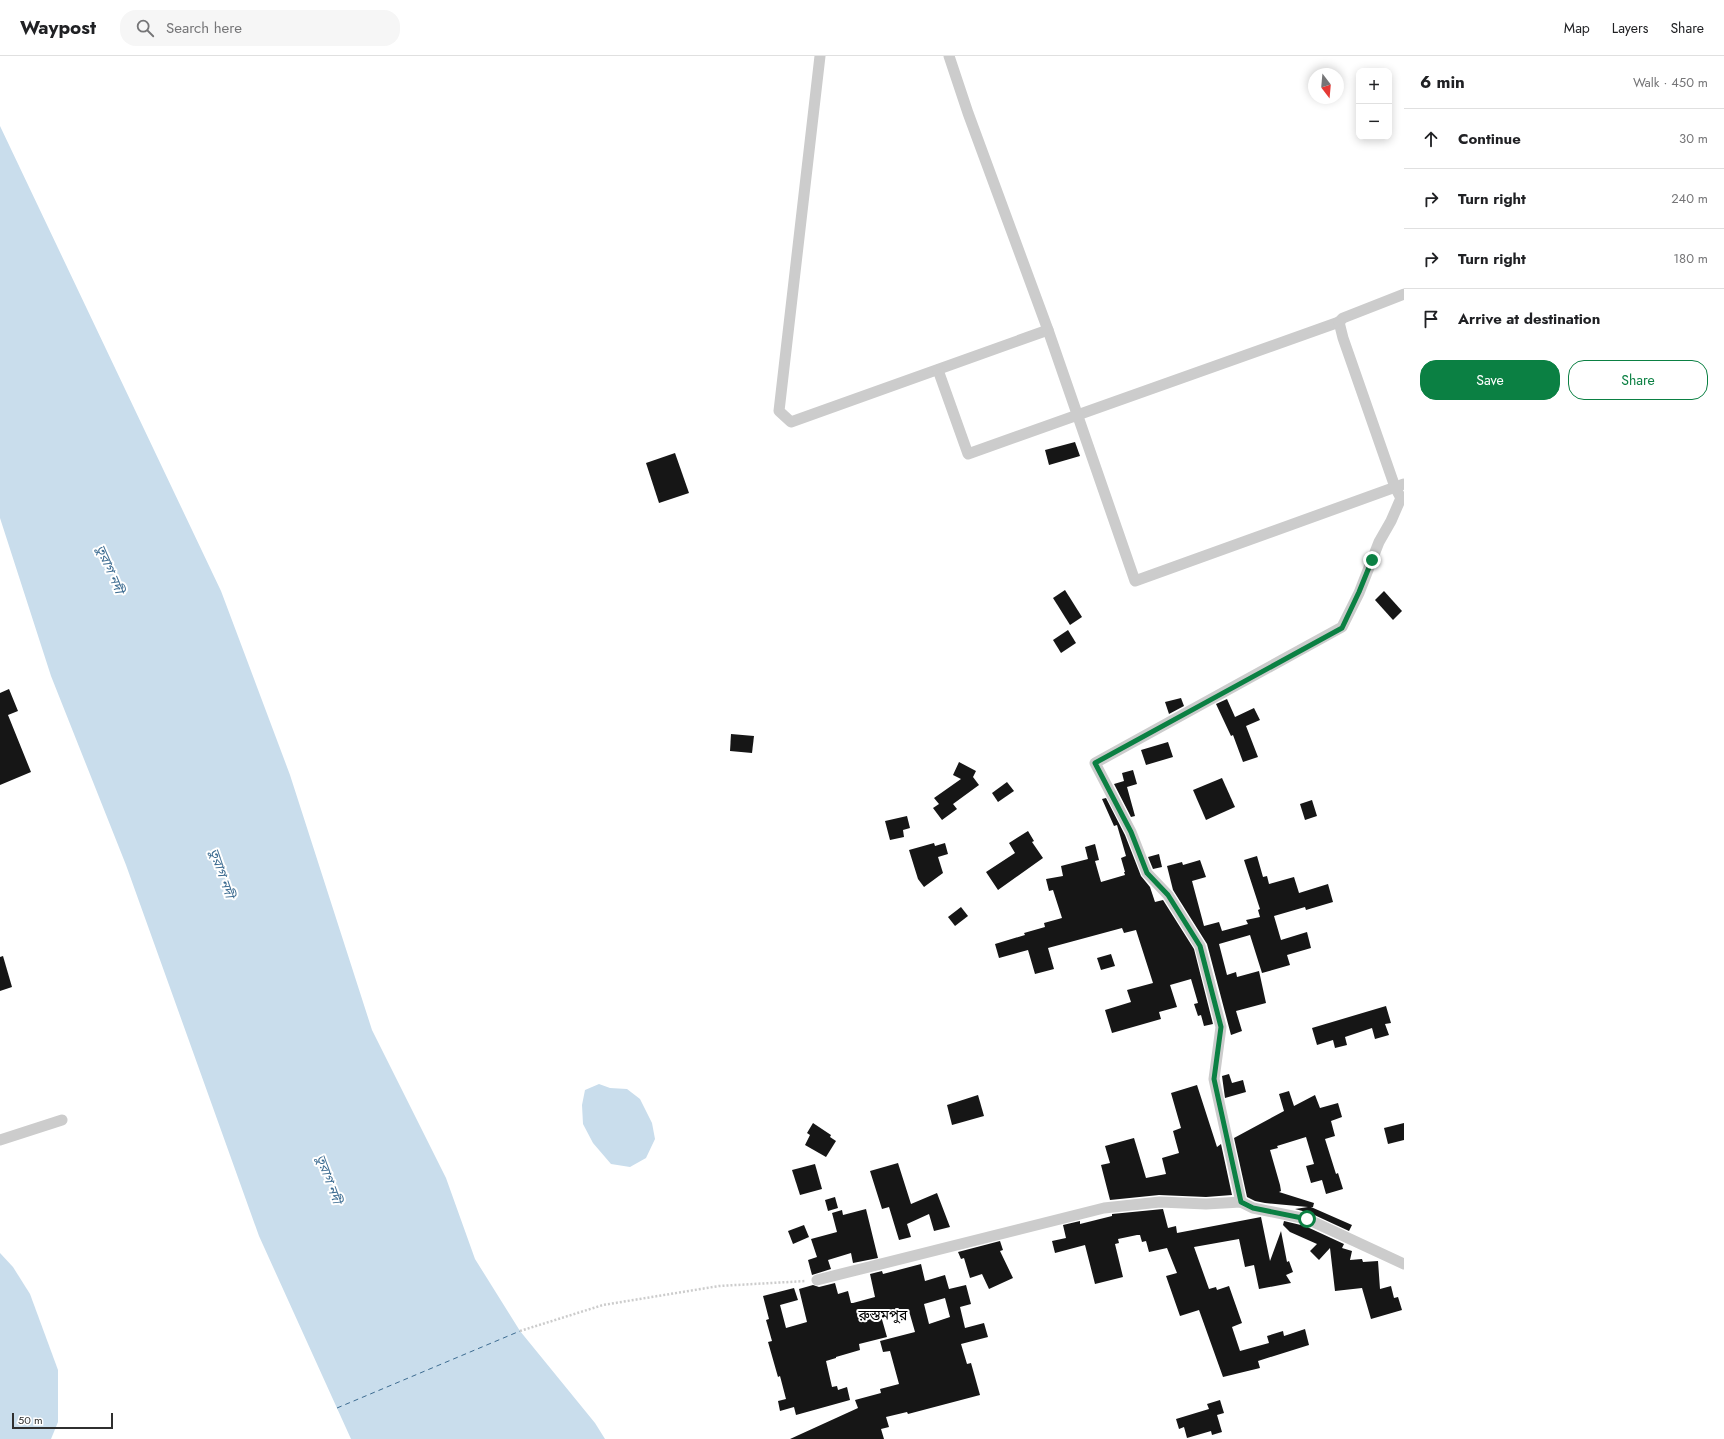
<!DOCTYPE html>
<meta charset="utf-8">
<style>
body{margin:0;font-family:Jost,"Noto Sans Bengali",sans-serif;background:#f6f6f6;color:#202124}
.controls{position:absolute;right:12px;top:12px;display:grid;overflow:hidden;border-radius:8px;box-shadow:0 2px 10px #0003}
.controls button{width:36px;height:36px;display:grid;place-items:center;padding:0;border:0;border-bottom:1px solid #e0e0e0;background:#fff;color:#202124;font:20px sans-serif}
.compass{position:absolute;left:1308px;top:12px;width:36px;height:36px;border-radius:50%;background:#fff;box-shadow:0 2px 10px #0003;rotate:164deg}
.scale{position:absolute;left:12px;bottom:10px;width:101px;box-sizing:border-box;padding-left:4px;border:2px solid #2f2f2f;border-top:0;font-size:11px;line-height:14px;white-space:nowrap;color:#2f2f2f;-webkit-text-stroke:3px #fff;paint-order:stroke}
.stop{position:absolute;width:12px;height:12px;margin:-9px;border:3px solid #0b8043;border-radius:50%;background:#fff}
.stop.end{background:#0b8043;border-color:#fff;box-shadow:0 1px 4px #0008}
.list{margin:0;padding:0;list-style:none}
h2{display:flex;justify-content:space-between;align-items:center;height:52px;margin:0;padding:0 16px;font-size:17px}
h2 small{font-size:13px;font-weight:400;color:#757577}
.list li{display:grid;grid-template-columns:26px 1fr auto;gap:12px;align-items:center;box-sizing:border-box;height:60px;padding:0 16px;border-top:1px solid #e0e0e0}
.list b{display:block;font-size:15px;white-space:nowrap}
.list em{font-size:13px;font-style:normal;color:#757577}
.actions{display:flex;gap:8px;padding:12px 16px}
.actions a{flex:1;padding:9px 0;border:1px solid #0b8043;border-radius:16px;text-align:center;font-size:14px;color:#0b8043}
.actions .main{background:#0b8043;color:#fff}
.icon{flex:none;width:22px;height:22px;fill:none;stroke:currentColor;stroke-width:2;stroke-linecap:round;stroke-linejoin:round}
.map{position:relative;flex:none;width:1404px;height:1383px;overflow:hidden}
header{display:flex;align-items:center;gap:24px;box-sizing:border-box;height:56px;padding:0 20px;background:#fff;border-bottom:1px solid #e0e0e0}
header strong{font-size:19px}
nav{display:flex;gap:22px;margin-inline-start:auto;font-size:14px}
.search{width:280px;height:36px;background:#f6f6f6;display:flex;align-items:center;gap:10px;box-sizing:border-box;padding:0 14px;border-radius:16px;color:#757577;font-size:15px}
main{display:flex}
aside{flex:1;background:#fff}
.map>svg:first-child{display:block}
.water{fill:#c9ddec}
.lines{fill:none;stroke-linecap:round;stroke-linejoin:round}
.ferry{stroke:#3d6c91;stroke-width:1;stroke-dasharray:5 4;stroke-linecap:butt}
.building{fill:#161616;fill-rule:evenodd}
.path{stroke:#ccc;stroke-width:2.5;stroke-dasharray:2 2;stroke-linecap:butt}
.street{stroke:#ccc;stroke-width:11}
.route{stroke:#0b8043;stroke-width:5}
.labels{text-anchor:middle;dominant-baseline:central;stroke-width:4;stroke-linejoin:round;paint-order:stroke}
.water-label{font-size:13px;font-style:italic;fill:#3d6c91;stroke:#fff}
.quarter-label{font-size:14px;fill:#000;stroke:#fff}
</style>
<header>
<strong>Waypost</strong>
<div class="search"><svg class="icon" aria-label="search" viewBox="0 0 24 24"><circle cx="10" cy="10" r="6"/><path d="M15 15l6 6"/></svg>Search here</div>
<nav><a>Map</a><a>Layers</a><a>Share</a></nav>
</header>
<main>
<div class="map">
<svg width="1404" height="1383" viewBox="0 0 1404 1383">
<rect width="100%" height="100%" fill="#fff"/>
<g class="water">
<path d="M0,70l221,465 69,184 82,255 74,148 29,81 45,72 75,92 10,16h-254l-92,-203 -133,-371 -75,-189 -51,-158z"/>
<path d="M599,1028l11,4 17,1 13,10 12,24 3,16 -9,19 -16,9 -19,-3 -18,-21 -10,-19 -1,-19 3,-15z"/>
<path d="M0,1197l13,14 17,27 28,76v52l-7,17h-51z"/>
</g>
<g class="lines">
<path class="ferry" d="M337,1352l183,-77"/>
</g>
<g class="building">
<path d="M1075,386l5,14 -31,9 -4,-15z"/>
<path d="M675,397l14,40 -30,10 -13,-40z"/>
<path d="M1065,534l17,27 -12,8 -17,-27z"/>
<path d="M1384,535l18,20 -9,9 -18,-20z"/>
<path d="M1068,574l8,13 -15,10 -8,-13z"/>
<path d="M9,633l9,22 -10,4 23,57 -31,13v-92z"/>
<path d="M1181,642l3,8 -15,8 -4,-12z"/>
<path d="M1227,643l8,18 19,-9 6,12 -14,6 12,31 -15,5 -10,-27 -2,1 -15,-32z"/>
<path d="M731,678l23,2 -2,17 -22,-2z"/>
<path d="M1168,686l5,15 -27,8 -5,-15z"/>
<path d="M959,706l17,9 -3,6 6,8 -26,19 4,5 -15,11 -9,-12 6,-4 -5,-6 27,-19 -8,-4z"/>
<path d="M1133,714l4,14 -10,3 8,29 -4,1 -17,-33 10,-3 -2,-8z"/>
<path d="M1222,722l13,29 -29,13 -13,-30z"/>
<path d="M1007,726l7,9 -16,11 -6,-9z"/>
<path d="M1106,742l19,37 16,41 9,11 5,15 8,-2 31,49 19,75 -9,2 -3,-11 -3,1 -4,-12 4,-1 -7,-24 -21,6 7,22 -18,5 2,7 -49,14 -7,-23 26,-8 -4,-12 26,-7 -17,-53 -12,3 -2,-5 -74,20 6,21 -19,5 -7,-24 -29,8 -4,-14 30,-9 -1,-2 21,-6 -1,-4 18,-5 -9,-28 -4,1 -3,-12 17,-3 -2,-10 27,-7 -3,-12 10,-3 4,16 -4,1 6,21 24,-7 -1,-3h1l-4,-14 5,-2 -9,-31 -3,1 -12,-27z"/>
<path d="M1312,744l5,16 -12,4 -5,-16z"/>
<path d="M907,760l3,12 -7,2 1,7 -14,3 -5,-19z"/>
<path d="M1028,775l6,10 -2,1 11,16 -45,32 -12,-18 29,-19 -6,-10z"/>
<path d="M934,787l1,3 10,-3 3,11 -10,3 5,16 -19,14 -6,-8 -9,-29z"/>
<path d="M1159,798l3,13 -9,2 -5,-12z"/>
<path d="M1257,800l6,21 4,-1 2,8 25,-7 5,16 29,-9 5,18 -27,8 -1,-3 -31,9 7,24 26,-8 4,16 -24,7 3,10 -28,8 -12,-38 -31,9 8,31 9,-3 1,5 22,-6 7,32 -30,8 6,20 -11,4 -24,-91 -34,-54 -6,-24 15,-4 1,3 17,-5 6,17 -14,4 12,45 15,-4 3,9 26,-7 -2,-4 14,-3 -2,-7 2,-1 -16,-49z"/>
<path d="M961,851l7,9 -13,10 -7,-9z"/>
<path d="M1111,898l4,12 -14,4 -4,-12z"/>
<path d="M3,900l9,31 -12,4v-34z"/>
<path d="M1386,950l5,17 -6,1 4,11 -14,4 -3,-11 -27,9 2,8 -12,3 -2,-8 -16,5 -5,-17z"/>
<path d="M1229,1018l3,9 11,-3 3,12 -21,6 -3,-22z"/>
<path d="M1197,1029l20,62 4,-3 11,51 -26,2 -47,-2 -49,5 -9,-35 9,-2 -5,-17 29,-8 12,40 20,-4 -4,-16 17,-5 -6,-22 8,-3 -10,-35z"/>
<path d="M1289,1035l5,15 21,-11 5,13 18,-5 4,14 -11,4 4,15 -10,3 11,35 2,-1 5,16 -17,5 -4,-14 -11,3 -5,-17 8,-2 -8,-27 -29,9 1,2 -8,2 10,35 1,6 -2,1 35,11 -1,4h-2l41,18 -3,6 -39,-18 -15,-4 13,-2 -43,-4 -10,-2 -8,-4 -13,-59 50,-27 -5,-17z"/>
<path d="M978,1039l6,21 -32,9 -5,-20z"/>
<path d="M813,1067l18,12 -1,2 6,4 -10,16 -21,-12 5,-10 -3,-2z"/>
<path d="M1404,1067v17l-16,4 -4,-16z"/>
<path d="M898,1107l13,41 26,-11 13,34 -16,4 -5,-17 -22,10 4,13 -12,3 -10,-33 -7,2 -12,-38z"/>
<path d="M815,1108l7,25 -22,6 -8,-25z"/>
<path d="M835,1141l3,11 -10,3 -3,-11z"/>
<path d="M866,1153l12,49 -25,5 -2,-10 -23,7 3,9 -19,6 -4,-15 9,-3 -6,-18 26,-7 -5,-19 10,-3 1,5z"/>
<path d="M1163,1153l5,19 8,-2 1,7 84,-16 9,44 11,-30 6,31 2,-1 4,11 -7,3 5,8 -32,6 -5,-24 -9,2 -6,-28 -45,8 15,42 7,-2 1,3 12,-4 13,37 -10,4 8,24 29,-8 -2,-7 16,-5 1,5 21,-7 4,16 -51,16 2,7 -37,9 -24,-67 -19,6 -14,-40 11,-3 -10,-25 -18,4 -3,-11 -4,1 -2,-7h-3l-19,4 1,4 -4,1 8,33 -28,7 -10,-39 -30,8 -3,-12 14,-3 -3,-13 17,-4v3l32,-8v-2z"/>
<path d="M1284,1165l21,5 39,18 -2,4 10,3 -2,9 12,-1 1,3 15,-1 2,28 11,-3 3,12 4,-1 4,13 -31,9 -9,-31 -27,3 -5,-43 -11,12 -9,-9 7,-7 -27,-12 -7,-7z"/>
<path d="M804,1169l5,12 -16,7 -5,-13z"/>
<path d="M1000,1185l3,9 -3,1 13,27 -24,11 -7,-15 -12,4 -6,-20 -3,1 -3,-7z"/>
<path d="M921,1208l4,17 20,-6 4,14 17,-4 5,19 -11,3 5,21 19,-5 4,14 -27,7 6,20 4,-1 9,32 -72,19 -1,-2 -21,5 3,10 -8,2 3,10h-94l68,-31 -3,-8 26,-7 -1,-4 19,-5 -9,-33 -7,1 -3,-11 35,-9 -6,-21 -2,1v-3l-26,7 6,21 -28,7 1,6 -24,7v1l-10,3 6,26 5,-1 1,4 9,-3 3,13 -54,15 -2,-8 -14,4 -2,-10 8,-2 -6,-23 -2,1 -10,-35 4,-1 -6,-21 3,-1 -6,-23 31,-8 4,12 -18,5 6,23 21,-6 -8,-33 14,-4 6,2 16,-4 3,11 10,-3 3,12h2l22,-6 -5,-23 12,-3 1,3zM945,1242l5,19 -21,7 -5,-20z"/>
<path d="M1220,1344l4,13 -7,2 5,17 -10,3 -1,-4 -24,7 -3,-11 -5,2 -3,-10 33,-10 -2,-5z"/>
</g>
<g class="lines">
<path class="path" d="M520,1275l83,-26 116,-19 87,-5"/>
<g class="street">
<path d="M820,0l-41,355 12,11 257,-92"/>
<path d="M949,0l19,57 80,217 87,251 269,-97"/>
<path d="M938,314l30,84 371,-132"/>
<path d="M0,1084l62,-20"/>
<path d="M1241,1146l-27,-123 7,-52 -21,-81 -32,-51 -21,-22 -16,-41 -36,-69 247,-136 17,-34 20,-51 12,-21 10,-23 -6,-11 -52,-149 -4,-16 4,-4 61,-24"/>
<path d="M817,1224l287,-72 56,-6 46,2 35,-2 12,6 54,11 97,45"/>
</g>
</g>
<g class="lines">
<path class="route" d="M1307,1163l-54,-11 -12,-6 -27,-123 7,-52 -21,-81 -32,-51 -21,-22 -16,-41 -36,-69 247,-135 17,-36 13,-32"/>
</g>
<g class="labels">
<g class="water-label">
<text transform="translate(110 513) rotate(67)">তুরাগ নদী</text>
<text transform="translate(222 817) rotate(71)">তুরাগ নদী</text>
<text transform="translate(329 1123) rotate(70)">তুরাগ নদী</text>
</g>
<g class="quarter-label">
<text x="883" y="1259">রুস্তমপুর</text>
</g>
</g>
</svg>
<div class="controls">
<button>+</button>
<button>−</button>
</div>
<svg class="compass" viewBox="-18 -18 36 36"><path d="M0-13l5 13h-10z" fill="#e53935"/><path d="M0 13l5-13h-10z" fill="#757577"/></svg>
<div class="scale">50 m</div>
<div class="stop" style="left:1307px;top:1163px"></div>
<div class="stop end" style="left:1372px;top:504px"></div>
</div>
<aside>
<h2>6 min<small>Walk · 450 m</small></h2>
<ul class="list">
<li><svg class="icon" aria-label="ahead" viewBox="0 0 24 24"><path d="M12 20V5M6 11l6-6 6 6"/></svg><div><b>Continue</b></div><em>30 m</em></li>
<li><svg class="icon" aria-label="right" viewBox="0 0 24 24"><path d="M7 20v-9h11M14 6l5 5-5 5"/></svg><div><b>Turn right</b></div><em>240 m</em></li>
<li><svg class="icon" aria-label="right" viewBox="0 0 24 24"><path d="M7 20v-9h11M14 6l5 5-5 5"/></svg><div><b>Turn right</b></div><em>180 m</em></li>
<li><svg class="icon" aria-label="arrive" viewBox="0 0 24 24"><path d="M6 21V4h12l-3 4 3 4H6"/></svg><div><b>Arrive at destination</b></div></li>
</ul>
<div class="actions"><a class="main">Save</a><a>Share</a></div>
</aside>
</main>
